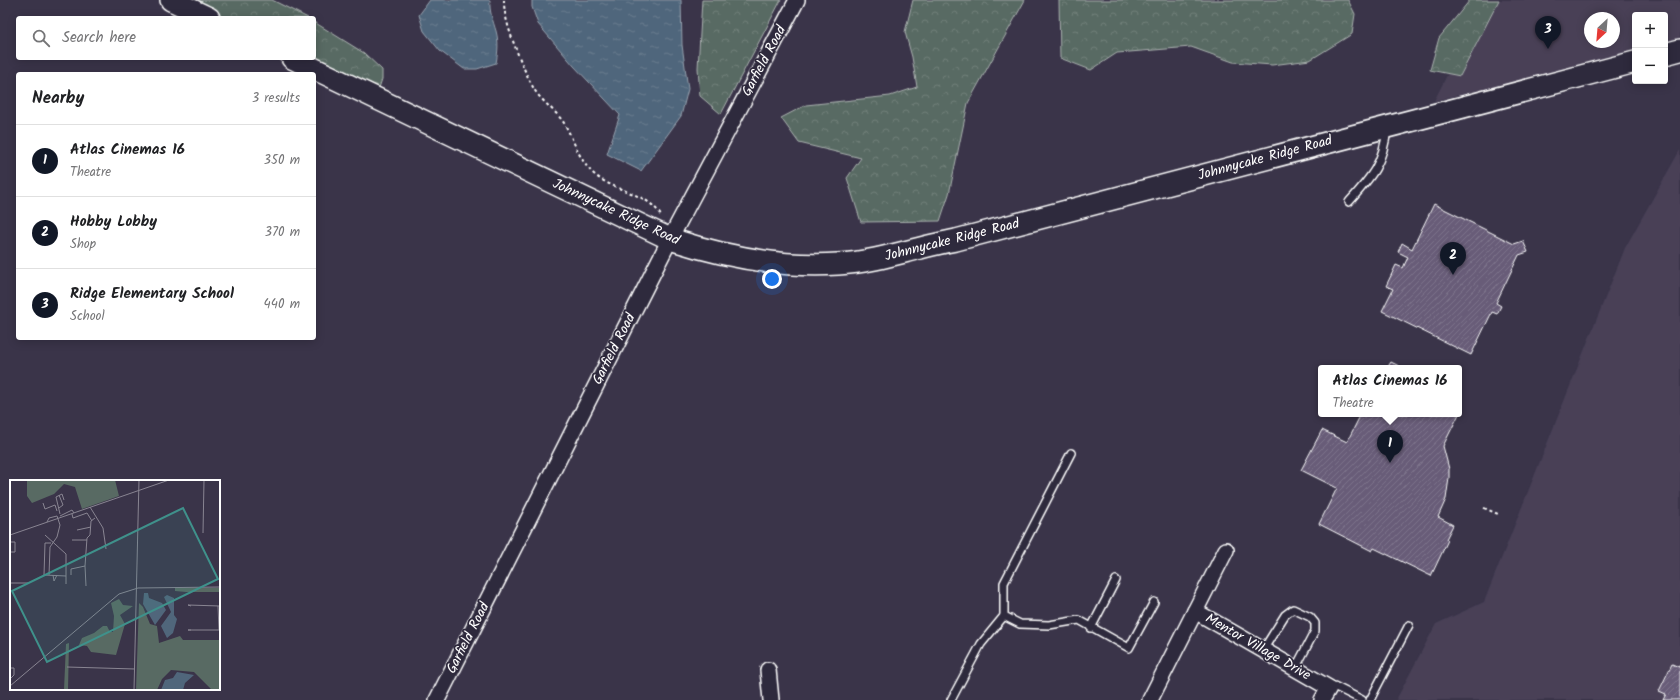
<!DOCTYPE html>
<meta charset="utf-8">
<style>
body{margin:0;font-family:Kalam,sans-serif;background:#f6f6f6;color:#202124}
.controls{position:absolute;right:12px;top:12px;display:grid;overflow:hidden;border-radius:4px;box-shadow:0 2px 10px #0003}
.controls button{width:36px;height:36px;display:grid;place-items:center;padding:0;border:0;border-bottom:1px solid #e0e0e0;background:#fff;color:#202124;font:20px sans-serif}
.compass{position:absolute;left:1584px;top:12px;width:36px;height:36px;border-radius:50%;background:#fff;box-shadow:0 2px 10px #0003;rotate:206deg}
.you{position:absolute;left:772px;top:279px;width:14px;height:14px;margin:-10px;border:3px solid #fff;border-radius:50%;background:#1a73e8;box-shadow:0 0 0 6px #1a73e833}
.badge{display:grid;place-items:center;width:26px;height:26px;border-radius:50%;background:#111827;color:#fff;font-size:13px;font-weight:700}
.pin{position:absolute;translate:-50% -33px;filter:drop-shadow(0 1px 2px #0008)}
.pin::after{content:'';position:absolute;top:21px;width:14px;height:12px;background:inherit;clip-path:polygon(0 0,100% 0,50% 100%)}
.popup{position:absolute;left:1318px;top:365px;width:144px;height:52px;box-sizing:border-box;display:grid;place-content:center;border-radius:4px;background:#fff;filter:drop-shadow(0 1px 3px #0005);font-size:13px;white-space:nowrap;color:#757577}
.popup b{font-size:15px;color:#202124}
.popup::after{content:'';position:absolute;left:50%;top:100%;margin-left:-8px;border:8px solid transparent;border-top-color:#fff}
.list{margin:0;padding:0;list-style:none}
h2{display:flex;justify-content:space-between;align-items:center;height:52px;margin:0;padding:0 16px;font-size:17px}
h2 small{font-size:13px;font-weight:400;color:#757577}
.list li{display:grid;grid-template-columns:26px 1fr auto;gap:12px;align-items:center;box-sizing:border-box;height:72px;padding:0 16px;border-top:1px solid #e0e0e0}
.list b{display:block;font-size:15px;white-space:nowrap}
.list p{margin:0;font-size:13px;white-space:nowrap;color:#757577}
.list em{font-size:13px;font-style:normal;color:#757577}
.icon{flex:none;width:22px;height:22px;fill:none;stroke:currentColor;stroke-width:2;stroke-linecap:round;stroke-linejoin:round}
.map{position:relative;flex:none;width:1680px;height:700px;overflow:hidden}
.search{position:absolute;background:#fff;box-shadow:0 2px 10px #0003;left:16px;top:16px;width:300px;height:44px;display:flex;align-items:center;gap:10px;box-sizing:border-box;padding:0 14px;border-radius:4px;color:#757577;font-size:15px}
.panel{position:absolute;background:#fff;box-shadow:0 2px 10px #0003;left:16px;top:72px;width:300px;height:268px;border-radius:4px}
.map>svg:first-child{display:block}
.built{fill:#484057;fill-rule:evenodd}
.forest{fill:url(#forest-crowns);stroke:#acb4b1}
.water{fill:url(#water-ripples);stroke:#96a3b0}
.building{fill:url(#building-hatch);stroke:#fff}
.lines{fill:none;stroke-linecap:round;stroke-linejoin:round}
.lane-casing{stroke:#fff;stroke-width:10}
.street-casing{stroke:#fff;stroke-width:18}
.secondary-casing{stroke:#fff;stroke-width:24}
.path{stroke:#fff;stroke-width:2;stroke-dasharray:3 3;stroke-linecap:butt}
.lane{stroke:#2f2a3d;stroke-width:7}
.street{stroke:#2f2a3d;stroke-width:15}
.secondary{stroke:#2f2a3d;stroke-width:21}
.labels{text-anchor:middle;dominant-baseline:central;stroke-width:3.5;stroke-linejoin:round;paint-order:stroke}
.street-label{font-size:14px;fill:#fff;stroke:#2f2a3d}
.inset-road{fill:none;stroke:#898592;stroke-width:1}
.view{fill:#3f918b;fill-opacity:0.15;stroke:#3f918b;stroke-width:2}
.inset-edge{fill:none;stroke:#fff;stroke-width:2}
</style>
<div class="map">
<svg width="1680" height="700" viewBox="0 0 1680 700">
<defs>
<pattern id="forest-crowns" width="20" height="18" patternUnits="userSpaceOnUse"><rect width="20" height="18" fill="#586a63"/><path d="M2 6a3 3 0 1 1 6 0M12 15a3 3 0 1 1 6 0" fill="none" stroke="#71807a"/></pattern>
<pattern id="water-ripples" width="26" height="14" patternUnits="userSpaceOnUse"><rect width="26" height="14" fill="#50667b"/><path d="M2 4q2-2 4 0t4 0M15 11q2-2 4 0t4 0" fill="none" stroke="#6a7d8f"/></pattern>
<pattern id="building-hatch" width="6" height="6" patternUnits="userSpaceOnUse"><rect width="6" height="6" fill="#675b78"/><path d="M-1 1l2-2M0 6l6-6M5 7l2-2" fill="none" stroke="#7e748c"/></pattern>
</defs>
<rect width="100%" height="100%" fill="#3a3449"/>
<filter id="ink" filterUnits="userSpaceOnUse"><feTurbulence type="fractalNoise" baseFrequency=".025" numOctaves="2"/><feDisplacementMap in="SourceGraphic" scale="8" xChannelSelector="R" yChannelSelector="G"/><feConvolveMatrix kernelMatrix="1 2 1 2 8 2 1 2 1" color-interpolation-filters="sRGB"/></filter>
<g filter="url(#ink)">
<g class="built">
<path d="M1485,0h195v41l-15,4v-30h-30v38l-201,48zM1590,18h24v24h-24z"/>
<path d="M1680,150v550h-284l40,-76 48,-22 141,-354z"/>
</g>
<g class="forest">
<path d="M184,0h88l36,18h-88z"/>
<path d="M702,0h79l-60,114 -21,-18 -2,-28z"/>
<path d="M913,0h112l-57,103 -19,91 -9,27 -79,1 -14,-44 14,-20 -62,-15 -18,-25 25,-13 84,-9 27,-9 -5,-30 -7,-25z"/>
<path d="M1059,0h289l7,14 -3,20 -42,26 -38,5 -39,-3 -42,-15 -74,6 -26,17 -31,-12z"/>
<path d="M1470,0h29l-39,76 -30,-6 9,-32z"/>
<path d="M314,22l50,31 18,17v9l-5,15 -63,-36z"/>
</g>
<g class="water">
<path d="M430,0h60c-1,11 3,21 6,31 3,11 2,21 0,32l-19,6h-13l-24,-18 -16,-20 -5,-16z"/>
<path d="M532,0h149l1,45 6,44 -7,27 -40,55 -34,-17 13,-39 -46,-49 -36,-42 -6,-17z"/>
</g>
<g class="building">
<path d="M1434,204l80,40 9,-3 5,11 -9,3 -23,48 5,3 -4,8 -5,-2 -21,43 -89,-44 11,-22 -7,-3 10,-21 7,3 5,-11 -10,-5 4,-9 10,6z"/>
<path d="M1391,362l12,6h-16z"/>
<path d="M1361,414h98l-16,32 6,23v9l-3,21 -8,18 15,8 -7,14 2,1 -17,36 -57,-28 -2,3 -53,-27 18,-36 -36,-18 21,-40 25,12z"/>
<path d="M1672,664l7,3 1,-2v35h-17l3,-6 -7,-3z"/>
</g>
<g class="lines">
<g class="lane-casing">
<g id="lane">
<path d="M1349,202c23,-26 34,-38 38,-73"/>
<path d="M1071,453l-67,130v33l16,8 29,1 30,-5 50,28 25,-46"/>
<path d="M1091,628l25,-48"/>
<path d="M1263,650l22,-35 8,-6 17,8 5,6v8l-20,38"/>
<path d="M1329,688l5,-2 28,14"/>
<path d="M951,700l30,-56 23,-28"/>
<path d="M1370,700l39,-75"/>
</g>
</g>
<g class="street-casing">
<g id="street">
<path d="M1195,611l134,77 -7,12"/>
<path d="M768,670l3,30"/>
<path d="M437,700l233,-461 127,-239"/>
<path d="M1150,700l76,-150"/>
</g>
</g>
<g class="secondary-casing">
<g id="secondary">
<path d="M171,0l38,18"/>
<path d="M1665,54l15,-4"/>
<path d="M292,58l378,181c53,17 112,29 168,25 40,-2 79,-17 118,-24l679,-178"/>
</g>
</g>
<g class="path">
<path d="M504,0c-1,22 19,69 30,89 8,13 22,22 30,34 10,17 16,40 31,52 20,17 53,17 66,41"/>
<path d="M1484,508l14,6"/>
</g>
<use href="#lane" class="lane"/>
<use href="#street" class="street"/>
<use href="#secondary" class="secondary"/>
</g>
</g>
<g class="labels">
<g class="street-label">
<text transform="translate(764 61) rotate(-62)">Garfield Road</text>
<text transform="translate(1265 158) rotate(-15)">Johnnycake Ridge Road</text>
<text transform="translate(616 212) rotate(25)">Johnnycake Ridge Road</text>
<text transform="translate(952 240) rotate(-14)">Johnnycake Ridge Road</text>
<text transform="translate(614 349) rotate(-63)">Garfield Road</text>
<text transform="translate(468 638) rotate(-63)">Garfield Road</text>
<text transform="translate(1258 647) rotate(30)">Mentor Village Drive</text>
</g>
</g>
<g transform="translate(10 480)">
<rect width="210" height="210" fill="#3a3449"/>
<path d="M165,108h45v4h-34l-11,-1zM109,119l4,6 10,1 -13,9 5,9 -9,31 -25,-3 -4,-6 -8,-1 3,-7 12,-5 9,-7h4l3,6h3l1,-16 -3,-13zM129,123l4,4 7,17 7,2 2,17 21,-7 3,4h37v50h-8l-18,-18 -23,-2 -9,9 -5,11h-21zM59,163l-1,47h-4l2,-46z" fill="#586a63"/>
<path d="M17,0h88l4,16 -37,13 -7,-22 -11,-3 -10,10 -22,9 -5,-7z" fill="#586a63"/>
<path d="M134,113h4l1,5 13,5 4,7 -11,15 -12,-21zM157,115l7,3v17l3,4 -4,14 -6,5 -6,-12 10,-14 -7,-15zM167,192l17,3 -9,8 -2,7h-22l4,-10 8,-2z" fill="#50667b"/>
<path class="inset-road" d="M33,23l2,6 10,-4 2,6M80,27l13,21 3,21M49,28l4,-3 -4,-10M50,34l-4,-17 6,-3 2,6M62,34l1,4 14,-5 5,8M50,36l12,-6 2,3M37,42l2,-4 8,-2 3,9 -3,12 -7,10 -1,28M67,50l14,-3M193,53l1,-53M0,55l159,-55M35,55l21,19v30M62,60h15M0,62h5v10h-5M41,63h-6l-1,32 22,1M75,86l2,-28 3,-3 1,-14 4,-3M43,95l1,6 3,-6M61,95v-6l14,-3 1,20M0,103h18M181,126l-3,-1 32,1M208,126l1,24M181,150h-3h32M57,187l68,2M0,188h4v7l-4,4M0,206l109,-92 19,-6 82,-1M124,210l5,-210"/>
<path class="view" d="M173,28l35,71 -171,83 -35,-71z"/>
<rect width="210" height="210" class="inset-edge"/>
</g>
</svg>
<div class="controls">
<button>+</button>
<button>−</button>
</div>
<svg class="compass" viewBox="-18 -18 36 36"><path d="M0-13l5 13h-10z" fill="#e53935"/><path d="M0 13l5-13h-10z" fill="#757577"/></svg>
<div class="you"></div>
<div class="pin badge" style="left:1390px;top:463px">1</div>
<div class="popup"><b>Atlas Cinemas 16</b>Theatre</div>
<div class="pin badge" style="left:1453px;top:275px">2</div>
<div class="pin badge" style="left:1548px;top:49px">3</div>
<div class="search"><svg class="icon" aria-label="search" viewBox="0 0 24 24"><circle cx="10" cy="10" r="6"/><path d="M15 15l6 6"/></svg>Search here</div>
<section class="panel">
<h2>Nearby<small>3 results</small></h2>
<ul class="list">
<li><span class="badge">1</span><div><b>Atlas Cinemas 16</b><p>Theatre</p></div><em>350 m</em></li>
<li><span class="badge">2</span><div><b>Hobby Lobby</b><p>Shop</p></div><em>370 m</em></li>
<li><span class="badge">3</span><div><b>Ridge Elementary School</b><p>School</p></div><em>440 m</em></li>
</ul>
</section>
</div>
